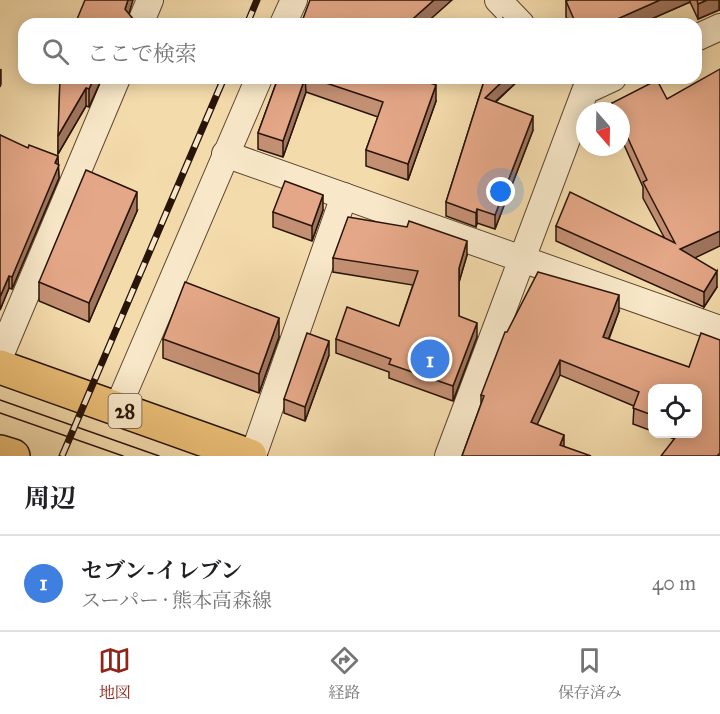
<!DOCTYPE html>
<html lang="ja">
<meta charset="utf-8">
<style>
body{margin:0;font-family:"IM FELL Great Primer","Noto Serif JP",serif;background:#f2f2f2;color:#202124}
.controls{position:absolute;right:18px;bottom:18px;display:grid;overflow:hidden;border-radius:12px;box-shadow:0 3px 15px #0003}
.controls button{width:54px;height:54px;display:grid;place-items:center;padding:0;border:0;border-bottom:2px solid #e0e0e0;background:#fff;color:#202124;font:30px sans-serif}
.compass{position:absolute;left:576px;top:102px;width:54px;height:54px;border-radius:50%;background:#fff;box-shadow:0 3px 15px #0003;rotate:160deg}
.you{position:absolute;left:501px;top:192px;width:21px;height:21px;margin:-15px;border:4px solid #fff;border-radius:50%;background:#1a73e8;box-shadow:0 0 0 9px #1a73e833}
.badge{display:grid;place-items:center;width:39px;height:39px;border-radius:50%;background:#8f2418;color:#fff;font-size:20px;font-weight:700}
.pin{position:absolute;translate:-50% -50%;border:3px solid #fff;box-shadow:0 2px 6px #0006}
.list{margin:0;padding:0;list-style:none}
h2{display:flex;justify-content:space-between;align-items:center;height:78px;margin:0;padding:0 24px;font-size:26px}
h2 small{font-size:20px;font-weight:400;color:#757577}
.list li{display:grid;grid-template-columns:39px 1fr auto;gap:18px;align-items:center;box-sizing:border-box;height:96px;padding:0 24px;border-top:2px solid #e0e0e0}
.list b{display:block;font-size:22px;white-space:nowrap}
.list p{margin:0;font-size:20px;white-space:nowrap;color:#757577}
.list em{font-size:20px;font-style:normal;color:#757577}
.icon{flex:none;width:33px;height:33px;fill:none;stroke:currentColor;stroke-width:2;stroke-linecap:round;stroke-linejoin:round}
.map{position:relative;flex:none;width:720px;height:456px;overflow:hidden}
.search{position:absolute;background:#fff;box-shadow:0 3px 15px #0003;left:18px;right:18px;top:18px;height:66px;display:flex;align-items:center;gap:15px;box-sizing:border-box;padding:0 21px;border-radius:18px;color:#757577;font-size:22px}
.sheet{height:174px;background:#fff}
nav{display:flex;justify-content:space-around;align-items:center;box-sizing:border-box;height:84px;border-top:2px solid #e0e0e0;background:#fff;font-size:16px;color:#757577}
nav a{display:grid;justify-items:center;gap:3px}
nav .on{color:#8f2418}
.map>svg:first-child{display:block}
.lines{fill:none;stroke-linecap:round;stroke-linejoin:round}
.minor-casing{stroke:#5b4631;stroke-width:28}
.primary-casing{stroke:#281408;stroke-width:36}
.minor{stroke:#f8e8c9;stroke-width:26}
.primary{stroke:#eabe76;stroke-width:33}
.tram{stroke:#281408;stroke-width:1.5}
.rail-casing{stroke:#281408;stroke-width:7}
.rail{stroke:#f8e8c9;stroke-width:4.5;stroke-dasharray:14;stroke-linecap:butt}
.wall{fill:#c49074;stroke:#281408;stroke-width:1.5}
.shaded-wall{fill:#a0755e;stroke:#281408;stroke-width:1.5}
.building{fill:#e4a787;stroke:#281408;stroke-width:1.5}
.labels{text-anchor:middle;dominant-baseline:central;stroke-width:4.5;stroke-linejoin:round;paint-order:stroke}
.shield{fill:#f8e8c9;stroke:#665442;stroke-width:1.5}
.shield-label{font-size:20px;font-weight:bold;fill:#281408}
</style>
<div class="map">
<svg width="720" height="456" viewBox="0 0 720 456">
<rect width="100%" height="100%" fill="#f4dbac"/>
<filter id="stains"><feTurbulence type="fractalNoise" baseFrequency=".00333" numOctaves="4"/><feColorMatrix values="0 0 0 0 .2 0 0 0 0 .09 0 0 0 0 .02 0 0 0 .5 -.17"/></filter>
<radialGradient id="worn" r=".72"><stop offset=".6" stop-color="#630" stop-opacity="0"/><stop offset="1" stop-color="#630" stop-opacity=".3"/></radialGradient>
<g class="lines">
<g class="minor-casing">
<g id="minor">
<path d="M498,0l23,24"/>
<path d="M140,24l10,-24"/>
<path d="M283,24l11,-24"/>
<path d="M696,38l24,-11"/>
<path d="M225,154l495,175"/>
<path d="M0,356l117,-278"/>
<path d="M117,409l142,-331"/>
<path d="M253,456l91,-260"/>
<path d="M448,456l137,-365 28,-13"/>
</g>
</g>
<g class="primary-casing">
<g id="primary">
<path d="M0,367l250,89"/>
<path d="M0,452l13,4"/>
</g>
</g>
<use href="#minor" class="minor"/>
<use href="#primary" class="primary"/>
<g class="tram">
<path d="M0,400l159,56"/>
<path d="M0,413l123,43"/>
</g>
<g class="rail-casing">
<g id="rail">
<path d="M247,24l10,-24"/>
<path d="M62,456l162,-378"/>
</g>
</g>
<use href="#rail" class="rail"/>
</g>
<g class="wall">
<path d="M569,0h151v10h-1l-21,9 -8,-17 -50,22h-70l-4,-7v-16z"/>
<path d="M60,78h42l-13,29 -3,-1 -28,48z"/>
<path d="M278,78h137l21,23 -28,79 -42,-14v-16l12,-33 -72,-25 -23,65 -25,-8v-16z"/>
<path d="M485,78h36l-25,24 37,28 -38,99 -18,-6 -1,4 -30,-11v-14z"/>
<path d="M667,99l28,159 22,29 -13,20 -148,-66v-15l108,11 -21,-39v-11l-22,-49v-27h-9v-8z"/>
<path d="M0,135l58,30 1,13 -47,111 -3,-1 -9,22z"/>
<path d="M323,210l-11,31 -39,-14v-15z"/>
<path d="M137,211l-48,111 -50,-21v-19z"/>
<path d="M467,255l-8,27v34l18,21 -24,64 -64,-23v-6l-53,-19v-14l63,-13 14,-41 -80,-13v-14z"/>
<path d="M619,311l-10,28 111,117 -59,-22h37l-46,-46v43l-19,-7 1,-18 -74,-31 -98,81 19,-52v-9z"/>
<path d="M279,337l-20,56 -96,-35v-19z"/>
<path d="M329,355l-24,66 -21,-8v-14z"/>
</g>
<g class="shaded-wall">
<path d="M128,0h5l-7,24 -1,-15z"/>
<path d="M434,0h18l-27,24h-18z"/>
<path d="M660,0h30v2l-50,22h-23v-5z"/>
<path d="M707,0h12v10l-21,9v-15z"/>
<path d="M1,69v15l-1,3v-14z"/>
<path d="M94,78h8l-13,29v-18z"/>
<path d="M305,78l1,14 -23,65v-16z"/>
<path d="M506,78h15l-36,33v-13z"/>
<path d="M436,85v16l-28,79v-16z"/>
<path d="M86,88v18l-28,48v-18z"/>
<path d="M533,116v14l-38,99v-14z"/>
<path d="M58,156l1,22 -47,111v-12z"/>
<path d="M137,192v19l-48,111v-19z"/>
<path d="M323,195v15l-11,31v-15z"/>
<path d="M477,209v14l-1,4v-14z"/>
<path d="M720,231v15l-40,19v-16z"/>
<path d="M467,241v14l-8,27v-14z"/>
<path d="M717,271v16l-13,20v-15z"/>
<path d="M9,276v12l-9,22v-13z"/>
<path d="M619,295v16l-16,42v-16z"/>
<path d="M279,318v19l-20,56v-19z"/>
<path d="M477,323v14l-24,64v-15z"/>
<path d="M329,341v14l-24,66v-14z"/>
<path d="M560,360v15l-29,63v-16z"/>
<path d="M564,435v16l-4,-6z"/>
</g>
<g class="building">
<path d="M85,0h43l-3,9 9,11 7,1 -1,3h-65z"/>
<path d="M310,0h124l-27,24h-106z"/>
<path d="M569,0h91l-43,19 2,4 -2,1h-41l-10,-23z"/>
<path d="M697,0h10l-9,4z"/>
<path d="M503,18l6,6h-8z"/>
<path d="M720,69v162l-40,18 37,22 -13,21 -148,-66 14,-34 105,51 -32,-61 4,-2 -26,-57v-12h-5l-4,-8 45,-23 10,19z"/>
<path d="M60,78h34l-5,11 -3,-1 -28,48z"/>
<path d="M278,78h27l-22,63 -25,-8z"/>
<path d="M311,78h104l21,7 -28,79 -42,-14 17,-48z"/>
<path d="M485,78h21l-21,20 48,18 -38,99 -18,-6 -1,4 -30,-11z"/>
<path d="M0,135l28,13 1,-3 29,11 -3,7 4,2 -47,112 -3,-1 -9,21z"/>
<path d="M86,170l51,22 -48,111 -50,-21z"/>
<path d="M285,181l38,14 -11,31 -39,-14z"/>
<path d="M348,217l59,10 2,-6 58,20 -8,27v48l18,7 -24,63 -64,-22 2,-5 -55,-20 11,-32 52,19 19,-55 -85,-13z"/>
<path d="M538,272l81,23 -16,42 86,30 12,-34 19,7v113l-3,3h-56l17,-22h20v-46h-46v27l-19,-7 6,-16 -79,-32 -29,62 33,13 -4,10 31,11h-129l22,-60 -3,-1 24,-63h2z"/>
<path d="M185,282l94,36 -20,56 -96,-35z"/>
<path d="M307,333l22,8 -24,66 -21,-8z"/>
</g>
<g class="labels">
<rect class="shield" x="108.5" y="394" width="33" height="34" rx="4.5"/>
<g class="shield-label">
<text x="125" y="411">28</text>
</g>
</g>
<rect width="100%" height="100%" filter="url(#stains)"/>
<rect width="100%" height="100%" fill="url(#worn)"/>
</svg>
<div class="controls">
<button><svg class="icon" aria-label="locate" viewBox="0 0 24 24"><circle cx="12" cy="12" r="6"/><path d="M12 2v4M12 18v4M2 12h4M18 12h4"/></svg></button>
</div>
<svg class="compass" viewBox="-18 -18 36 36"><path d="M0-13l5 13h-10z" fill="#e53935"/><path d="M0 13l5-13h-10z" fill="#757577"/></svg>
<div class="you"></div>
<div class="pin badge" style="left:430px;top:359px;background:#3f7fe0">1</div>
<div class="search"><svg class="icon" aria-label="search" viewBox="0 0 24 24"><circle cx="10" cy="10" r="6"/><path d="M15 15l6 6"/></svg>ここで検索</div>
</div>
<section class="sheet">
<h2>周辺<small></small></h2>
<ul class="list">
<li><span class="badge" style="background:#3f7fe0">1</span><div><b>セブン-イレブン</b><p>スーパー · 熊本高森線</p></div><em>40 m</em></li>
</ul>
</section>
<nav>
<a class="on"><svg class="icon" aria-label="map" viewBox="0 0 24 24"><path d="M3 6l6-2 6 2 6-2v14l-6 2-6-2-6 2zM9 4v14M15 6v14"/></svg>地図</a>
<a><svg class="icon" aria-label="directions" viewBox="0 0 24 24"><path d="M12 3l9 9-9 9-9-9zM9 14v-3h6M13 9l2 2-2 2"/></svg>経路</a>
<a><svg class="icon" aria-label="saved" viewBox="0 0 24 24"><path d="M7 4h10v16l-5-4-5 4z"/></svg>保存済み</a>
</nav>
